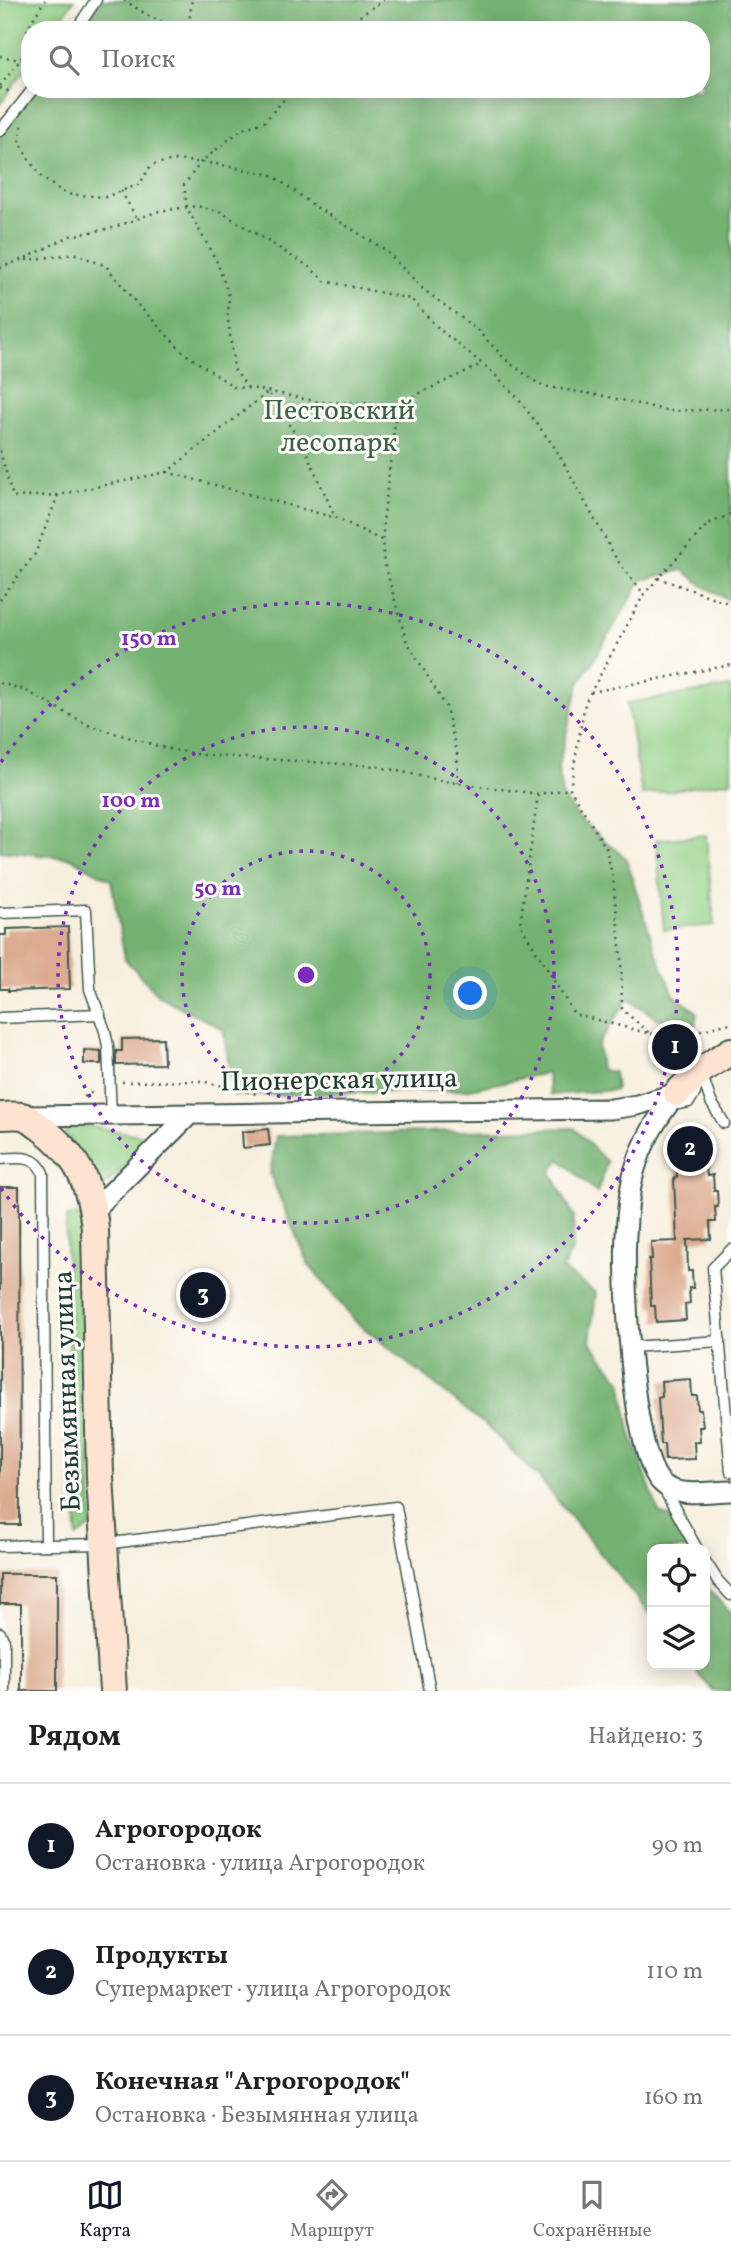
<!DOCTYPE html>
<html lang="ru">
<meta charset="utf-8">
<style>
body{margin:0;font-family:Vollkorn,serif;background:#f2f2f2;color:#222}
.controls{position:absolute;right:21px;bottom:21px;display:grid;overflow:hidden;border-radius:14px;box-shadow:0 4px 18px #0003}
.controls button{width:63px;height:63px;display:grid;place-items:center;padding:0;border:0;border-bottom:2px solid #e0e0e0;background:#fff;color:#222;font:35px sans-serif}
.you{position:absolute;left:471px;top:994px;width:24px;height:24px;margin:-18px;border:5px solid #fff;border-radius:50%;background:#1a73e8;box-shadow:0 0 0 10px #1a73e833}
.badge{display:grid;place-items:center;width:46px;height:46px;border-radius:50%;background:#111827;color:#fff;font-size:23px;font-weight:700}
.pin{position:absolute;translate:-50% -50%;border:4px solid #fff;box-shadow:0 2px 7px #0006}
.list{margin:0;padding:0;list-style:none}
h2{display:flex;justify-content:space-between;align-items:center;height:91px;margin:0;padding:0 28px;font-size:30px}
h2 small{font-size:23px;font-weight:400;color:#767676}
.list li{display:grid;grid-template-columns:46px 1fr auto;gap:21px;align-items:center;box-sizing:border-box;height:126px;padding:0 28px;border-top:2px solid #e0e0e0}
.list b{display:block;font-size:26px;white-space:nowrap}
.list p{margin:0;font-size:23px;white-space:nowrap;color:#767676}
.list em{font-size:23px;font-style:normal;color:#767676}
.icon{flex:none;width:38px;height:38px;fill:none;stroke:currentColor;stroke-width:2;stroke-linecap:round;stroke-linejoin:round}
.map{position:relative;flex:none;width:731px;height:1691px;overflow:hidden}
.search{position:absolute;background:#fff;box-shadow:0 4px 18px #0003;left:21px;right:21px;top:21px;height:77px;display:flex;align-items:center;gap:18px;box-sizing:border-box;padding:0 24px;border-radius:28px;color:#767676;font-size:26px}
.sheet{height:469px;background:#fff}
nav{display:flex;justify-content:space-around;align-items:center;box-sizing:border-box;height:98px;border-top:2px solid #e0e0e0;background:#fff;font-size:19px;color:#767676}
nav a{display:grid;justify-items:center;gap:4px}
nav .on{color:#111827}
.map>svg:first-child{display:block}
.green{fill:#91cf85;stroke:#58865c;stroke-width:2}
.forest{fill:#74b272;stroke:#4a7853;stroke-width:2}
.building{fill:#ddac90}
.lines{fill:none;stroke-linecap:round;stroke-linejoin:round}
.lane-casing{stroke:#3f584e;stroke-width:13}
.street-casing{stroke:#3f584e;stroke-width:23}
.secondary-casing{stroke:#3f584e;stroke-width:30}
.path{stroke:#3f584e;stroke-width:2.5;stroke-dasharray:2 5;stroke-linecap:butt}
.lane{stroke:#fff;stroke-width:10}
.street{stroke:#fff;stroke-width:19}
.secondary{stroke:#fee3d1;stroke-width:26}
.ring{fill:none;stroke:#7b2cbf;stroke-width:3.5;stroke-dasharray:3.5 7}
.labels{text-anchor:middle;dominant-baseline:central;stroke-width:6;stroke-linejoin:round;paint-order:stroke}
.park-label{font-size:28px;fill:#3c6248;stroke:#fdfcf7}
.street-label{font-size:28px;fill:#1f3d34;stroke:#fdfcf7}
.centre{fill:#7b2cbf;stroke:#fdfcf7;stroke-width:3.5}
.ring-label{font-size:21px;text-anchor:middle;font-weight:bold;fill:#7b2cbf;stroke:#fdfcf7;stroke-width:6;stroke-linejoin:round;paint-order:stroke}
</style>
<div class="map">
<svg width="731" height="1691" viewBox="0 0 731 1691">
<rect width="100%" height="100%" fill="#fdfcf7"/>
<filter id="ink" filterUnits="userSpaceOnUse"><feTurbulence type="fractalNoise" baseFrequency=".0143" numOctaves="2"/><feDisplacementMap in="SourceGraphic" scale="14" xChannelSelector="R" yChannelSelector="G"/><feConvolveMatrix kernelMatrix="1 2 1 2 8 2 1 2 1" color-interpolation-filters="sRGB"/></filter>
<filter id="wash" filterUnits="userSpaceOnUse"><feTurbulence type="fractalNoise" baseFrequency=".00686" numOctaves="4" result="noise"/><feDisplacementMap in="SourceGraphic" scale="28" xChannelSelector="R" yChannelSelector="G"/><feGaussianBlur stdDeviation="1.57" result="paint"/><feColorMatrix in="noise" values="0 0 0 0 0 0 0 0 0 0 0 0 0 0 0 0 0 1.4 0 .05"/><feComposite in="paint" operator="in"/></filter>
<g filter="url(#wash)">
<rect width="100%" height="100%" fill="#f7efde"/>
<g class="green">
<path d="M0,0h74l-21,30h-23v32l-30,42z"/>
<path d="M731,687v94l-89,14 -15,-92z"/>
<path d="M706,835l8,90 -50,5 -8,-90z"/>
<path d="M66,1125l26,2 53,9 7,6 -48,44 -5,-1 -37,-57z"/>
<path d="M77,1215l9,5 6,306 -15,11 -4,-150 -4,-32 1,-23 -4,-84c1,-11 -2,-20 1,-31z"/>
</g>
<g class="forest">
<path d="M102,0h629v601l-26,-14 -22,-17 -41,10 -63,104 -21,83 4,29 19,25 45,37 28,89 20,48 23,17 -2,15 -38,-9 -29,-19 -30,46 3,25 13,2 2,18 -66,5 -3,-22 -82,17 -231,6 -11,-67 -64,-33 -34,-37 -14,-79 -40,-22 -71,-7v-721l32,-41h669v-59h-623z"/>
<path d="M574,1128l33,34 -10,31 -37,-34 -9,13 23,45 -2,34 -10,18 34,24 -6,49 31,39 10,53 28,79 21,7 3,18 6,11h-37v68l-112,-138 -51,-51 -135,-108 -46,-56 -38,-90 6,-38z"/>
<path d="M705,1582l3,7 23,24v78h-18l-22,-26h14z"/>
</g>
<g id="blocks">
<g class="building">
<path d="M68,927l2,62 -62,2v-2h-8v-54h6v-6z"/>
<path d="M163,1038l1,26 -48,1v-14h6v-12z"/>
<path d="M84,1050l17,1v13h-17z"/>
<path d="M268,1129l2,16 -27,3 -1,-16z"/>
<path d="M704,1141l3,35 6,-1 1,15h3l1,17h-3l1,15h-6l1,17 -24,1 1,31h4l1,17h-4l1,15 -5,1 1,16 -30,2 -1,-16h-4l-2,-47h3l-1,-17 26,-1 -3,-63 3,-1 -2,-34z"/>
<path d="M0,1187h19l1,338h-20z"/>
<path d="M691,1379l1,17h5l1,14h3l2,17h-4l1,15h-6l1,17 -30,1 -1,-16h-3l-3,-46 4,-1 -1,-16z"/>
<path d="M0,1574h57v117h-36v-87h-21z"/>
</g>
</g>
</g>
<g filter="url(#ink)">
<use href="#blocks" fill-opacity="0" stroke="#3f584e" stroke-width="2"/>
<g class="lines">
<g class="lane-casing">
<g id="lane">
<path d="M76,30l20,-30"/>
<path d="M0,131l33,-42"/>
<path d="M0,913l86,-3 4,79 15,42 3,15 3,69"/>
<path d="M0,1018l100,-4"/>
<path d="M701,1072l10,30 13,21"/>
<path d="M676,1097l2,7 11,-2 6,-9 3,-11"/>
<path d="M0,1159c17,-1 36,-5 43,14l3,372"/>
<path d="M731,1250l-18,18 18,204"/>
<path d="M631,1347l89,-6"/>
<path d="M664,1489l33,60"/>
<path d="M0,1546l104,-2 292,-37 34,184"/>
<path d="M705,1561l13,20 13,14"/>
<path d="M0,1633l4,8v50"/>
</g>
</g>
<g class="street-casing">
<g id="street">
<path d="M677,1093c-20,25 -34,48 -43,79 -5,20 -7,42 -8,63 -3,46 6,214 34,246 15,18 50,10 71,10"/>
<path d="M24,1116l587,-7 26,-4 40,-12"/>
<path d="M93,1211l97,-97"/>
</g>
</g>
<g class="secondary-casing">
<g id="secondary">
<path d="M677,1093l23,-22 31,-20"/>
<path d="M0,1116c7,0 15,-1 22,0 6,1 13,8 18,11 37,27 51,57 55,102l5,248 13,214"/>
</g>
</g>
<g class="path">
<path d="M124,0l25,16 22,10 18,-4 3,-22"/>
<path d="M344,30l7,-8 33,-22"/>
<path d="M0,56l30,6"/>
<path d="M0,86l21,-27 7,-32 17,-27"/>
<path d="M0,88l13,5"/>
<path d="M22,126l-3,14 9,18 14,20 24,16 39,3 35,-13 11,-19 23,-5 43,4 55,11 44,32 68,42 39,40 53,40 32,33 34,24 62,10 65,15 62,-2"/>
<path d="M121,191l16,28"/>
<path d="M26,260l50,-6 30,12 31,38 47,49 50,34 23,2 62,13 78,2"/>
<path d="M0,268l28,-11 42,-21 42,-8 47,-17 38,-5 24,6 87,54 17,15 86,18 28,30 52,42 25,25 40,53 61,111 27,34"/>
<path d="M248,388l-14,-19 -6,-51 1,-22 -12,-34 -30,-54 -3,-23 17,-23 41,-33 22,-7 29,-33"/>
<path d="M0,451l13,46 45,-2 109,-23 101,-80 37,57 30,68 48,24"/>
<path d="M167,472l169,46"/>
<path d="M658,578l73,26"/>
<path d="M0,600l35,-46 23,-59"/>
<path d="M0,683l25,7 63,35 76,23 37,7 174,11 68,15 95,13 32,-5"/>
<path d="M591,692l140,-27"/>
<path d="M458,783l-1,-30 -11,-46 -40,-67 -23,-82v-35l14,-119 85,-40"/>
<path d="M538,795l-18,129 54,90 77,20 47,-3 33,-8"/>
<path d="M674,1065c-9,-22 -35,-40 -52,-56l-1,-53 -8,-77 -7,-31 -36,-59 15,-86 59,-109 64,-70 23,-10"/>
<path d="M122,1082l79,-1 56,13"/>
<path d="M84,1097l12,-7"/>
</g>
<use href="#lane" class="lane"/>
<use href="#street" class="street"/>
<use href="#secondary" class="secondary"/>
</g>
</g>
<g class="ring">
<circle cx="306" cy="975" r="124"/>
<circle cx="306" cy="975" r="248"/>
<path d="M1 762A372 372 0 1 1 1 1188"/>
</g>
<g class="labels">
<g class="park-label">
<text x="339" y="411">Пестовский<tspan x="339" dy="32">лесопарк</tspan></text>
</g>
<g class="street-label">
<text transform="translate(339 1081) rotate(-1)">Пионерская улица</text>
<text transform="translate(68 1391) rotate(-92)">Безымянная улица</text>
</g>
</g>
<circle cx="306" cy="975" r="10" class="centre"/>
<g class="ring-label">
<text x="149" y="645">150 m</text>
<text x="131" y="807">100 m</text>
<text x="218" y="895">50 m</text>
</g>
</svg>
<div class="controls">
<button><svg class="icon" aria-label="locate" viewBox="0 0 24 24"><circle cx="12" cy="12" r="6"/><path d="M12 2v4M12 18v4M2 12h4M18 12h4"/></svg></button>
<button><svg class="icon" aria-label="layers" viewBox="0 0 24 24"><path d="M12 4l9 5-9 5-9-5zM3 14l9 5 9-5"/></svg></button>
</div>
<div class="you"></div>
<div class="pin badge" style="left:675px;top:1047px">1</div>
<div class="pin badge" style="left:690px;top:1149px">2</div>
<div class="pin badge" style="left:203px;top:1295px">3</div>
<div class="search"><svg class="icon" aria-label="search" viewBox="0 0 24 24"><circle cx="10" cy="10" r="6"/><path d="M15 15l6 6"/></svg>Поиск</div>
</div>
<section class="sheet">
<h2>Рядом<small>Найдено: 3</small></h2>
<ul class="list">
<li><span class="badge">1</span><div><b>Агрогородок</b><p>Остановка · улица Агрогородок</p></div><em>90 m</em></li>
<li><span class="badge">2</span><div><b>Продукты</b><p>Супермаркет · улица Агрогородок</p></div><em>110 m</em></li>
<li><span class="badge">3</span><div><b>Конечная &quot;Агрогородок&quot;</b><p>Остановка · Безымянная улица</p></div><em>160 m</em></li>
</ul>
</section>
<nav>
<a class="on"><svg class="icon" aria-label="map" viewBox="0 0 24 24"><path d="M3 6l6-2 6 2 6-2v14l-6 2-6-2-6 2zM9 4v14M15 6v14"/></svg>Карта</a>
<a><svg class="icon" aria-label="directions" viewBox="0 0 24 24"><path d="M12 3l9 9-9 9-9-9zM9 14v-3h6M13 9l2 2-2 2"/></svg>Маршрут</a>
<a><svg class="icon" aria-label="saved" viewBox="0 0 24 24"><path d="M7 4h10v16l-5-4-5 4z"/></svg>Сохранённые</a>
</nav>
